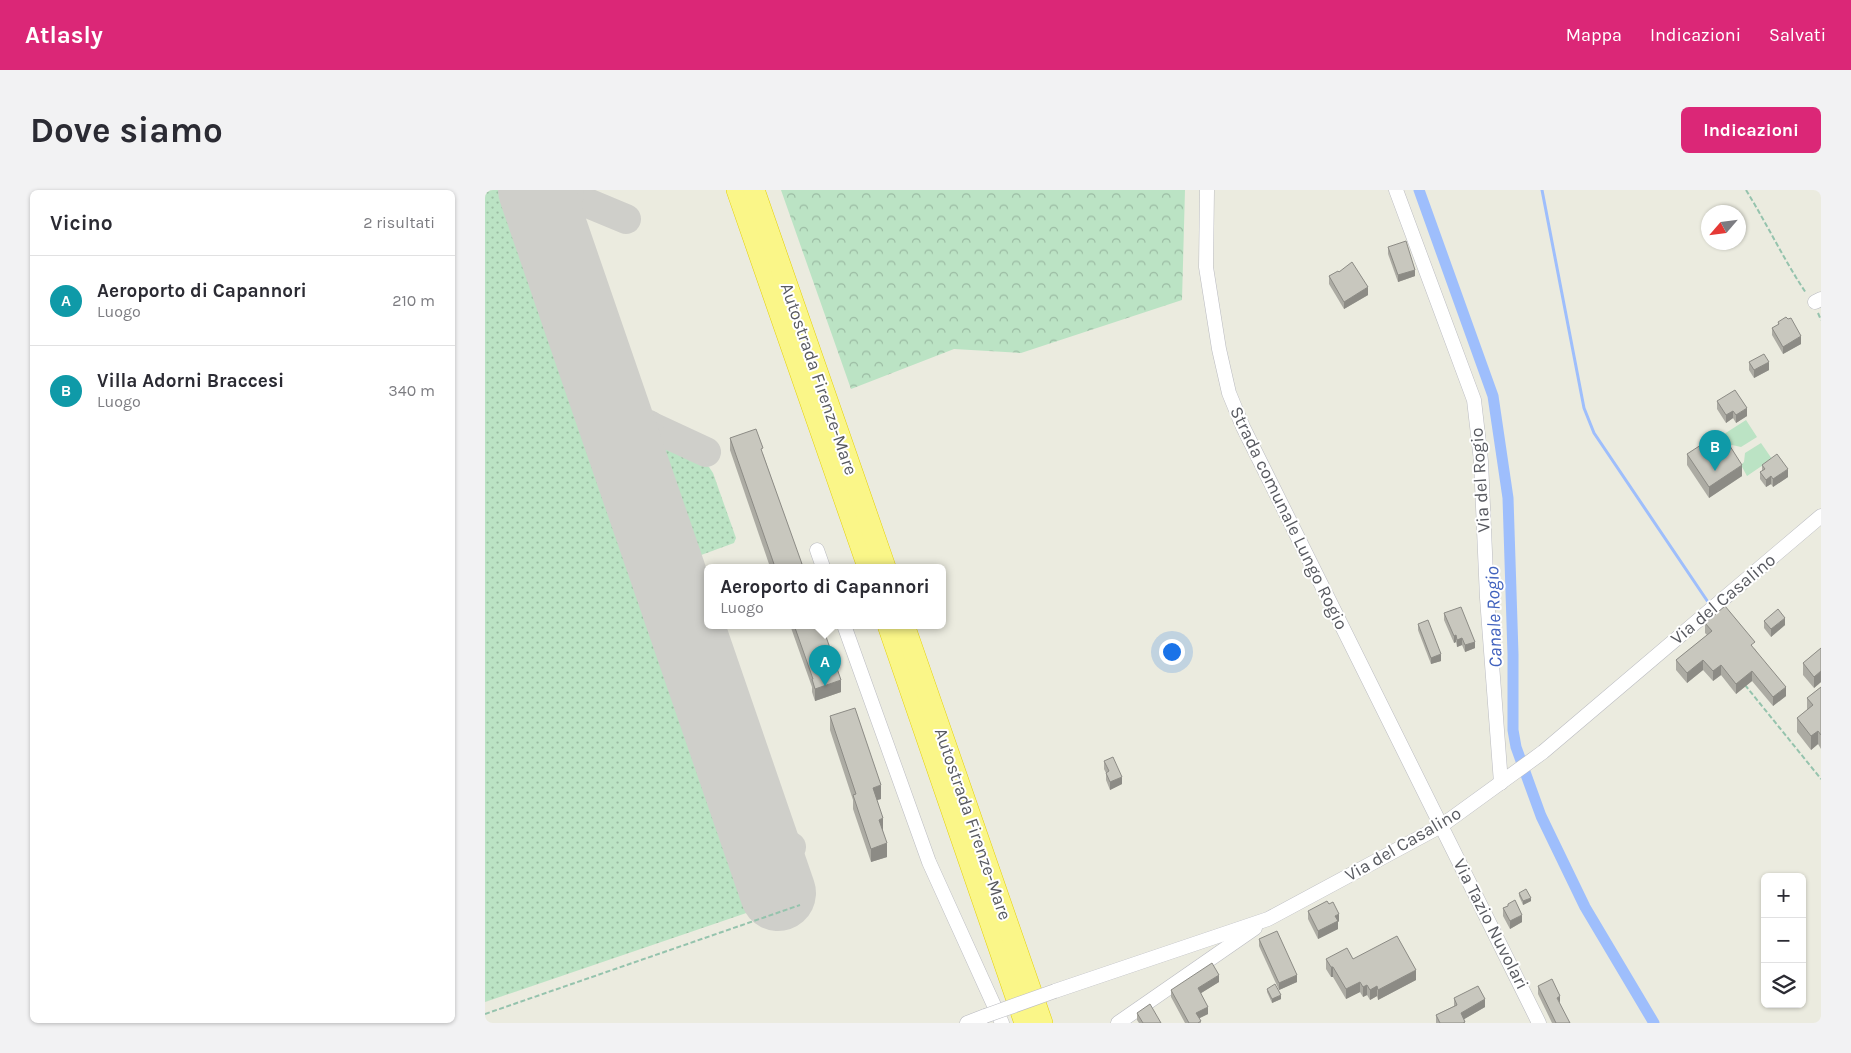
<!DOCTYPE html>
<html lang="it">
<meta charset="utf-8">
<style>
body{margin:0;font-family:Karla,sans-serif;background:#f2f2f3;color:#2b2b33}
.controls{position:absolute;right:15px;bottom:15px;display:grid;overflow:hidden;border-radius:8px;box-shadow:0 1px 4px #0004}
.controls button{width:45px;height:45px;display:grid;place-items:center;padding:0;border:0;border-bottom:1px solid #e1e1e2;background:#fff;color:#2b2b33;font:25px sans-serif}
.compass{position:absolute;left:1216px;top:15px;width:45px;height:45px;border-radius:50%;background:#fff;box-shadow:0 1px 4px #0004;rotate:242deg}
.you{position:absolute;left:686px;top:461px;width:18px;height:18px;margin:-12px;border:4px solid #fff;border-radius:50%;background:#1a73e8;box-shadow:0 0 0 8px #1a73e833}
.badge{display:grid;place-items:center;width:32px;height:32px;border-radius:50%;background:#db2777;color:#fff;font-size:16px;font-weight:700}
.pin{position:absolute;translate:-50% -41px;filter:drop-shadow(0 1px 2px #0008)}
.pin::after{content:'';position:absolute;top:26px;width:18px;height:15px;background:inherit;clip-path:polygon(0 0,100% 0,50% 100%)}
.popup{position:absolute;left:219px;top:374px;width:242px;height:65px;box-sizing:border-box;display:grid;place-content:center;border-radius:8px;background:#fff;filter:drop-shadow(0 1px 4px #0005);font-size:16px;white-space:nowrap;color:#7c7c81}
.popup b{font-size:19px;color:#2b2b33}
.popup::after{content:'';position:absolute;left:50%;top:100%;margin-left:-10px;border:10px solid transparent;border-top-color:#fff}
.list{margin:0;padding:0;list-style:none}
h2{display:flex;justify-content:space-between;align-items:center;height:65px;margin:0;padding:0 20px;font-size:21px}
h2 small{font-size:16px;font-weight:400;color:#7c7c81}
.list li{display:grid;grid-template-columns:32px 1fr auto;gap:15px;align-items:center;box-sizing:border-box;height:90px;padding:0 20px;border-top:1px solid #e1e1e2}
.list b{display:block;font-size:19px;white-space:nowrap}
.list p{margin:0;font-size:16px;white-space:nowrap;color:#7c7c81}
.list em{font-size:16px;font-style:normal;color:#7c7c81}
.icon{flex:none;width:28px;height:28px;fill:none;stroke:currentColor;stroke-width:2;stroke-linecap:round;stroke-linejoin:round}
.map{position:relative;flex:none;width:1336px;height:833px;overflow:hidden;border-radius:8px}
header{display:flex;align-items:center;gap:30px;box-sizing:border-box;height:70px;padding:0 25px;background:#db2777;color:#fff}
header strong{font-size:24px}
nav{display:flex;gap:28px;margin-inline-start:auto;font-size:18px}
.intro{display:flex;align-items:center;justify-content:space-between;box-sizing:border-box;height:120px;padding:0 30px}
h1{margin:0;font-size:35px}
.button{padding:12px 22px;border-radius:8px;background:#db2777;color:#fff;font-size:18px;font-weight:700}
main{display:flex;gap:30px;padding:0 30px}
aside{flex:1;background:#fff;border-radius:8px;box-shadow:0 1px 4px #0004}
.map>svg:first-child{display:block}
.grass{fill:url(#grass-dots)}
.forest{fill:url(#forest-crowns)}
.garden{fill:#bbe3c4}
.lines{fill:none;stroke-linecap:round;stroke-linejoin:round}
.stream{stroke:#9ebefc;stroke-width:3}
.canal{stroke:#9ebefc;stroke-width:11}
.taxiway{stroke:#cfcfca;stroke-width:30}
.runway{stroke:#cfcfca;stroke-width:76}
.minor-casing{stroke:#babbc1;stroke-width:15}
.highway-casing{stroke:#e4d006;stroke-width:22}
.path{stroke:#95c3ad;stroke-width:2;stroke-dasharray:5 2.5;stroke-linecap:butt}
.minor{stroke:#fff;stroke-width:14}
.highway{stroke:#faf688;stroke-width:21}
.minor-bridge-casing{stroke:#babbc1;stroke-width:15;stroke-linecap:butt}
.minor-bridge{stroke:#fff;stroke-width:14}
.wall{fill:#acaba3}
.shaded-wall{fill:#8c8b85}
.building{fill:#c8c7be;stroke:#8c8b85}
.labels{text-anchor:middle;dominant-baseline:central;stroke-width:4;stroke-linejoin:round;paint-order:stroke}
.street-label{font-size:18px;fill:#585a60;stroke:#fff}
.water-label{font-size:19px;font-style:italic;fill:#4263be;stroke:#fff}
</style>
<header>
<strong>Atlasly</strong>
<nav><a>Mappa</a><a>Indicazioni</a><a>Salvati</a></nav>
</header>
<div class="intro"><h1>Dove siamo</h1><a class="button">Indicazioni</a></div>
<main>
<aside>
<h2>Vicino<small>2 risultati</small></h2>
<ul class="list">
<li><span class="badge" style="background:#0f9aa8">A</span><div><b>Aeroporto di Capannori</b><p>Luogo</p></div><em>210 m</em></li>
<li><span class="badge" style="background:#0f9aa8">B</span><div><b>Villa Adorni Braccesi</b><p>Luogo</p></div><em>340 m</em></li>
</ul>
</aside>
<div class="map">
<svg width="1336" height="833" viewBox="0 0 1336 833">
<defs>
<pattern id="grass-dots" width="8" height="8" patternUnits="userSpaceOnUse" patternTransform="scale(1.25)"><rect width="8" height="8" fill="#bbe3c4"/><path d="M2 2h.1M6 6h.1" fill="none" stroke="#9bbba3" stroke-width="1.8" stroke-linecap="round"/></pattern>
<pattern id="forest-crowns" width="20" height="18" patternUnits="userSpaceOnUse" patternTransform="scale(1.25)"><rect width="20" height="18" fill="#bbe3c4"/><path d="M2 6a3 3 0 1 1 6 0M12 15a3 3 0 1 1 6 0" fill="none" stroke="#9bbba3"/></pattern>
</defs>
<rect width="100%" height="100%" fill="#ebebdf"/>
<g class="grass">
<path d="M0,0h29l247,718 -276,94z"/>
<path d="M158,244l9,2 57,31 4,6 23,65 -2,5 -52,19 -42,-118v-7z"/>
</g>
<path class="forest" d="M296,0h404l-3,110 -161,53 -67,-4 -103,40z"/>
<g class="garden">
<path d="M1261,230l11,17 -16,10 -9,-2 -4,1 -7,-10z"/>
<path d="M1276,253l11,16 -25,17 -6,-11 3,-3 1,-9z"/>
</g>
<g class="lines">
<path class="stream" d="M1057,0l42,218 10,25 114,169"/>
<path class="canal" d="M934,0l74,206 15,102 5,156v76l3,17 25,69 44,91 69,116"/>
<g class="taxiway">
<path d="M71,0l70,29"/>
<path d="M60,26c3,-18 7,-18 24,-21"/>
<path d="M122,206l15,17 84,39"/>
<path d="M141,262c2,-16 6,-24 23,-27"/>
<path d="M279,665l27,-8"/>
</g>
<path class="runway" d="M51,0l242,703"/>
<g class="minor-casing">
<g id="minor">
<path d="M722,0l-1,77 13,82 10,44 14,34 296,596"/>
<path d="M911,0l78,210 7,61 6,137 14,185"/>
<path d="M1330,112l6,-3"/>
<path d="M332,360l6,17"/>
<path d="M359,435l85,237 73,161"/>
<path d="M570,801l213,-72 173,-93 102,-74 278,-236"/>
<path d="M482,833l18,-7"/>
<path d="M633,833l137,-95"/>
</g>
</g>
<g class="highway-casing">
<g id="highway">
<path d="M252,0l131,377"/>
<path d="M269,0l131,377"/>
<path d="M403,435l137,398"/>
<path d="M419,435l138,398"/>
</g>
</g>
<g class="path">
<path d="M1261,0c21,34 38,70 60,103"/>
<path d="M1333,123l3,7"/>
<path d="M1260,495l76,94"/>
<path d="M0,824l315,-109"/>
</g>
<use href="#minor" class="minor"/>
<use href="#highway" class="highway"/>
<g class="minor-bridge-casing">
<path id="minor-bridge" d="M500,826l70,-25"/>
</g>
<use href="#minor-bridge" class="minor-bridge"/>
</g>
<g class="wall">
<path d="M903,57l27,29 -17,6 -10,-28z"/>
<path d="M854,82l29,23 -24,14 -15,-25v-8z"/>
<path d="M1293,132l23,22 -18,10 -11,-19v-7l6,-3z"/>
<path d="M1264,172l20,8 -15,8 -5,-8z"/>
<path d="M1232,211l30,15 -11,7 -3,-5 -7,5 -9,-14z"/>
<path d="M245,248l33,16 39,113h-32l-40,-117z"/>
<path d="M1202,264l55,22 -33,22 -22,-33z"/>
<path d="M1277,275l26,12 -15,10 -2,-3 -5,3 -6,-8v-7l2,-1z"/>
<path d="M959,423l31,35 -10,4 -3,-7 -5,2 -1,-5 -2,1 -10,-23z"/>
<path d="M1279,431l21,4 -14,12 -7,-9z"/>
<path d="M1220,433l50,26 31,47 -13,10 -21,-25 -16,13 -15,-19 -8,6 -10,-11 -16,13 -11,-13v-10l31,-25 -2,-2z"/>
<path d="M933,434l23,37 -10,3 -13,-34z"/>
<path d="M305,435h32l19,67 -26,9 -3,-9v-5z"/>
<path d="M1336,458v34l-7,6 -11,-13v-12z"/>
<path d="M1336,497v62l-3,-5 -7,6 -14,-18v-14l10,-8v-12z"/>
<path d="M345,526l51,83 -4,1 6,32 4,25 -16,5 -18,-53v-9l-23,-70z"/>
<path d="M619,571l18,23 -12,6 -4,-10v-7l-2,-4z"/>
<path d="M1034,703l12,8 -8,4 -4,-9z"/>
<path d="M844,714l10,17 -1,1v7l-20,10 -10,-20v-8z"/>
<path d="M1023,714l14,18 -12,7 -7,-13v-8l5,-2z"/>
<path d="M774,749l38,43 -18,8 -20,-44z"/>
<path d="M841,769h27l63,21 -38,20 -1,-4 -7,4 -3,-5 -4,2 -3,-5 -14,7 -13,-22h-2l-5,-8z"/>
<path d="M734,792l-18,11 7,21 -9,4 2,5h-16l-14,-26v-7z"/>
<path d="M1053,796l32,37h-18l-14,-29z"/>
<path d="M782,799l14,10 -9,4 -5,-11z"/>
<path d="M969,808l31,9 -21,12 1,4h-29v-8l18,-9z"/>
<path d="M652,823l24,10h-22l-2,-3z"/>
</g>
<g class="shaded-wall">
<path d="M930,80v6l-17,6v-7z"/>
<path d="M883,97v8l-24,14v-7z"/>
<path d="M1316,146v8l-18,10v-7z"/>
<path d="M1284,172v8l-15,8v-8z"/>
<path d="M1262,218v8l-11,7v-8z"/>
<path d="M1248,221v7l-7,5v-8z"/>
<path d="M1257,275v11l-33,22v-11z"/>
<path d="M1303,279v8l-15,10v-8z"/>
<path d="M1286,286v8l-5,3v-7z"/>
<path d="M1300,428v7l-14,12v-8z"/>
<path d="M971,445v7l-2,1v-7z"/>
<path d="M977,448v7l-5,2v-7z"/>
<path d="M990,452v6l-10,4v-7z"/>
<path d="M956,464v7l-10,3v-6z"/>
<path d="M1218,470v10l-16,13v-10z"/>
<path d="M1236,475v10l-8,6v-10z"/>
<path d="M1267,481v10l-16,13v-10z"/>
<path d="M1336,481v11l-7,6v-11z"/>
<path d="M356,490v12l-26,9v-12z"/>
<path d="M1301,497v9l-13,10v-9z"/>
<path d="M1333,541v13l-7,6v-14z"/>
<path d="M637,587v7l-12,6v-8z"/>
<path d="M396,595v14l-8,2v-13z"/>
<path d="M398,628v14l-4,1v-13z"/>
<path d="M402,653v14l-16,5v-13z"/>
<path d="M1046,708v3l-8,4v-4z"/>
<path d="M854,724v7l-1,1v7l-20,10v-8l17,-15z"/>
<path d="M1037,725v7l-12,7v-8z"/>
<rect x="846" y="777" width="2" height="10"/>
<path d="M931,780v10l-38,20v-10z"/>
<path d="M734,785v7l-21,13v-7z"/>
<path d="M812,785v7l-18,8v-7z"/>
<path d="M875,792v10l-14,7v-10z"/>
<path d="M882,795v10l-4,2v-10z"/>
<path d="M892,796v10l-7,4v-10z"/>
<path d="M796,805v4l-9,4v-4z"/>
<path d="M1075,806v7l-3,-5z"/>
<path d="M1000,809v8l-24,14v-8z"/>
<path d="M723,817v7l-12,6v-7z"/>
</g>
<g class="building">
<path d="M921,51l9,29 -17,5 -10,-28z"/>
<path d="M867,72l16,25 -24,15 -15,-26 9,-5 1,1z"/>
<path d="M1301,127l2,2 3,-1 10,18 -18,11 -11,-19 7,-4 -1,-2z"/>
<path d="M1279,164l5,8 -15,8 -5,-8z"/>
<path d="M1250,200l12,18 -11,7 -3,-4 -7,4 -9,-14z"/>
<path d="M271,239l7,19 -2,1 41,115h-1l1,3h-27l-45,-129z"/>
<path d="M1236,242l21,33 -33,22 -22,-33z"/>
<path d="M1292,264l11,15 -15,10 -2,-3 -5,4 -6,-8 5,-3 -3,-4z"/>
<path d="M1240,416l30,36 -4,3 35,42 -13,10 -21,-26 -16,13 -15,-19 -8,6 -10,-11 -16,13 -11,-13 36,-29 -7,-8z"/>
<path d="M976,417l14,35 -10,3 -3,-7 -5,2 -1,-5 -2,1 -10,-23z"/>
<path d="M1293,419l7,9 -14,11 -7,-8z"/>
<path d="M943,430l13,34 -10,4 -13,-34z"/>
<path d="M309,435h28l19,55 -26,9 -3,-10h1z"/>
<path d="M1336,458v23l-7,6 -11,-14z"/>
<path d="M1336,497v48l-3,-4 -7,5 -14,-18 16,-13 -6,-7z"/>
<path d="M370,518l26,77 -8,3 10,30 -4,2 8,23 -16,6 -18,-54 3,-1 -26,-78z"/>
<path d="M628,567l9,20 -12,5 -4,-9 3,-2 -5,-10z"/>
<path d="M1041,699l5,9 -8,3 -4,-8z"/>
<path d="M1030,710l7,15 -12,6 -7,-13 5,-2v-2z"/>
<path d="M842,711l2,3 4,-2 6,12 -4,2 3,5 -20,10 -10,-20z"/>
<path d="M792,741l20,44 -18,8 -20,-44z"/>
<path d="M912,746l19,34 -38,20 -1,-4 -7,4 -3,-5 -4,2 -3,-5 -14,7 -13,-22h-2l-5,-8 21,-11 6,11z"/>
<path d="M727,773l7,12 -21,13 10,19 -12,6 5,8 -3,2h-9l-18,-33z"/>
<path d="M1067,789l8,17 -3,2 13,25h-14l-18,-37z"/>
<path d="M790,794l6,11 -9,4 -5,-10z"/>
<path d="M993,796l7,13 -24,14 4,9 -2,1h-23l-4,-8 21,-10 -3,-7z"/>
<path d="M665,814l11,19h-18l-6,-10z"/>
</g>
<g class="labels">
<g class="street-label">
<text transform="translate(334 189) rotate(71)">Autostrada Firenze-Mare</text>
<text transform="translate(995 290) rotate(-94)">Via del Rogio</text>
<text transform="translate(804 328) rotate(64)">Strada comunale Lungo Rogio</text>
<text transform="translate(1238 409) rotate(-40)">Via del Casalino</text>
<text transform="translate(488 634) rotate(71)">Autostrada Firenze-Mare</text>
<text transform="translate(918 654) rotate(-30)">Via del Casalino</text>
<text transform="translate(1006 734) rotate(63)">Via Tazio Nuvolari</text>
</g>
<g class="water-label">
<text transform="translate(1009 427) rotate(-92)">Canale Rogio</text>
</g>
</g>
</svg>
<div class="controls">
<button>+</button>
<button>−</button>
<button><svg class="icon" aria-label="layers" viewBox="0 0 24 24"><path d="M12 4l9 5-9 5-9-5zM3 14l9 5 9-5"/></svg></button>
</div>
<svg class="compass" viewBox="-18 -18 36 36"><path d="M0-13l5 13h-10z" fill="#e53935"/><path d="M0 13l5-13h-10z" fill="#7c7c81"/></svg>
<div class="you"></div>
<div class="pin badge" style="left:340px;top:496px;background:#0f9aa8">A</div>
<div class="popup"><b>Aeroporto di Capannori</b>Luogo</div>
<div class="pin badge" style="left:1230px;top:281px;background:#0f9aa8">B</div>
</div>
</main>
